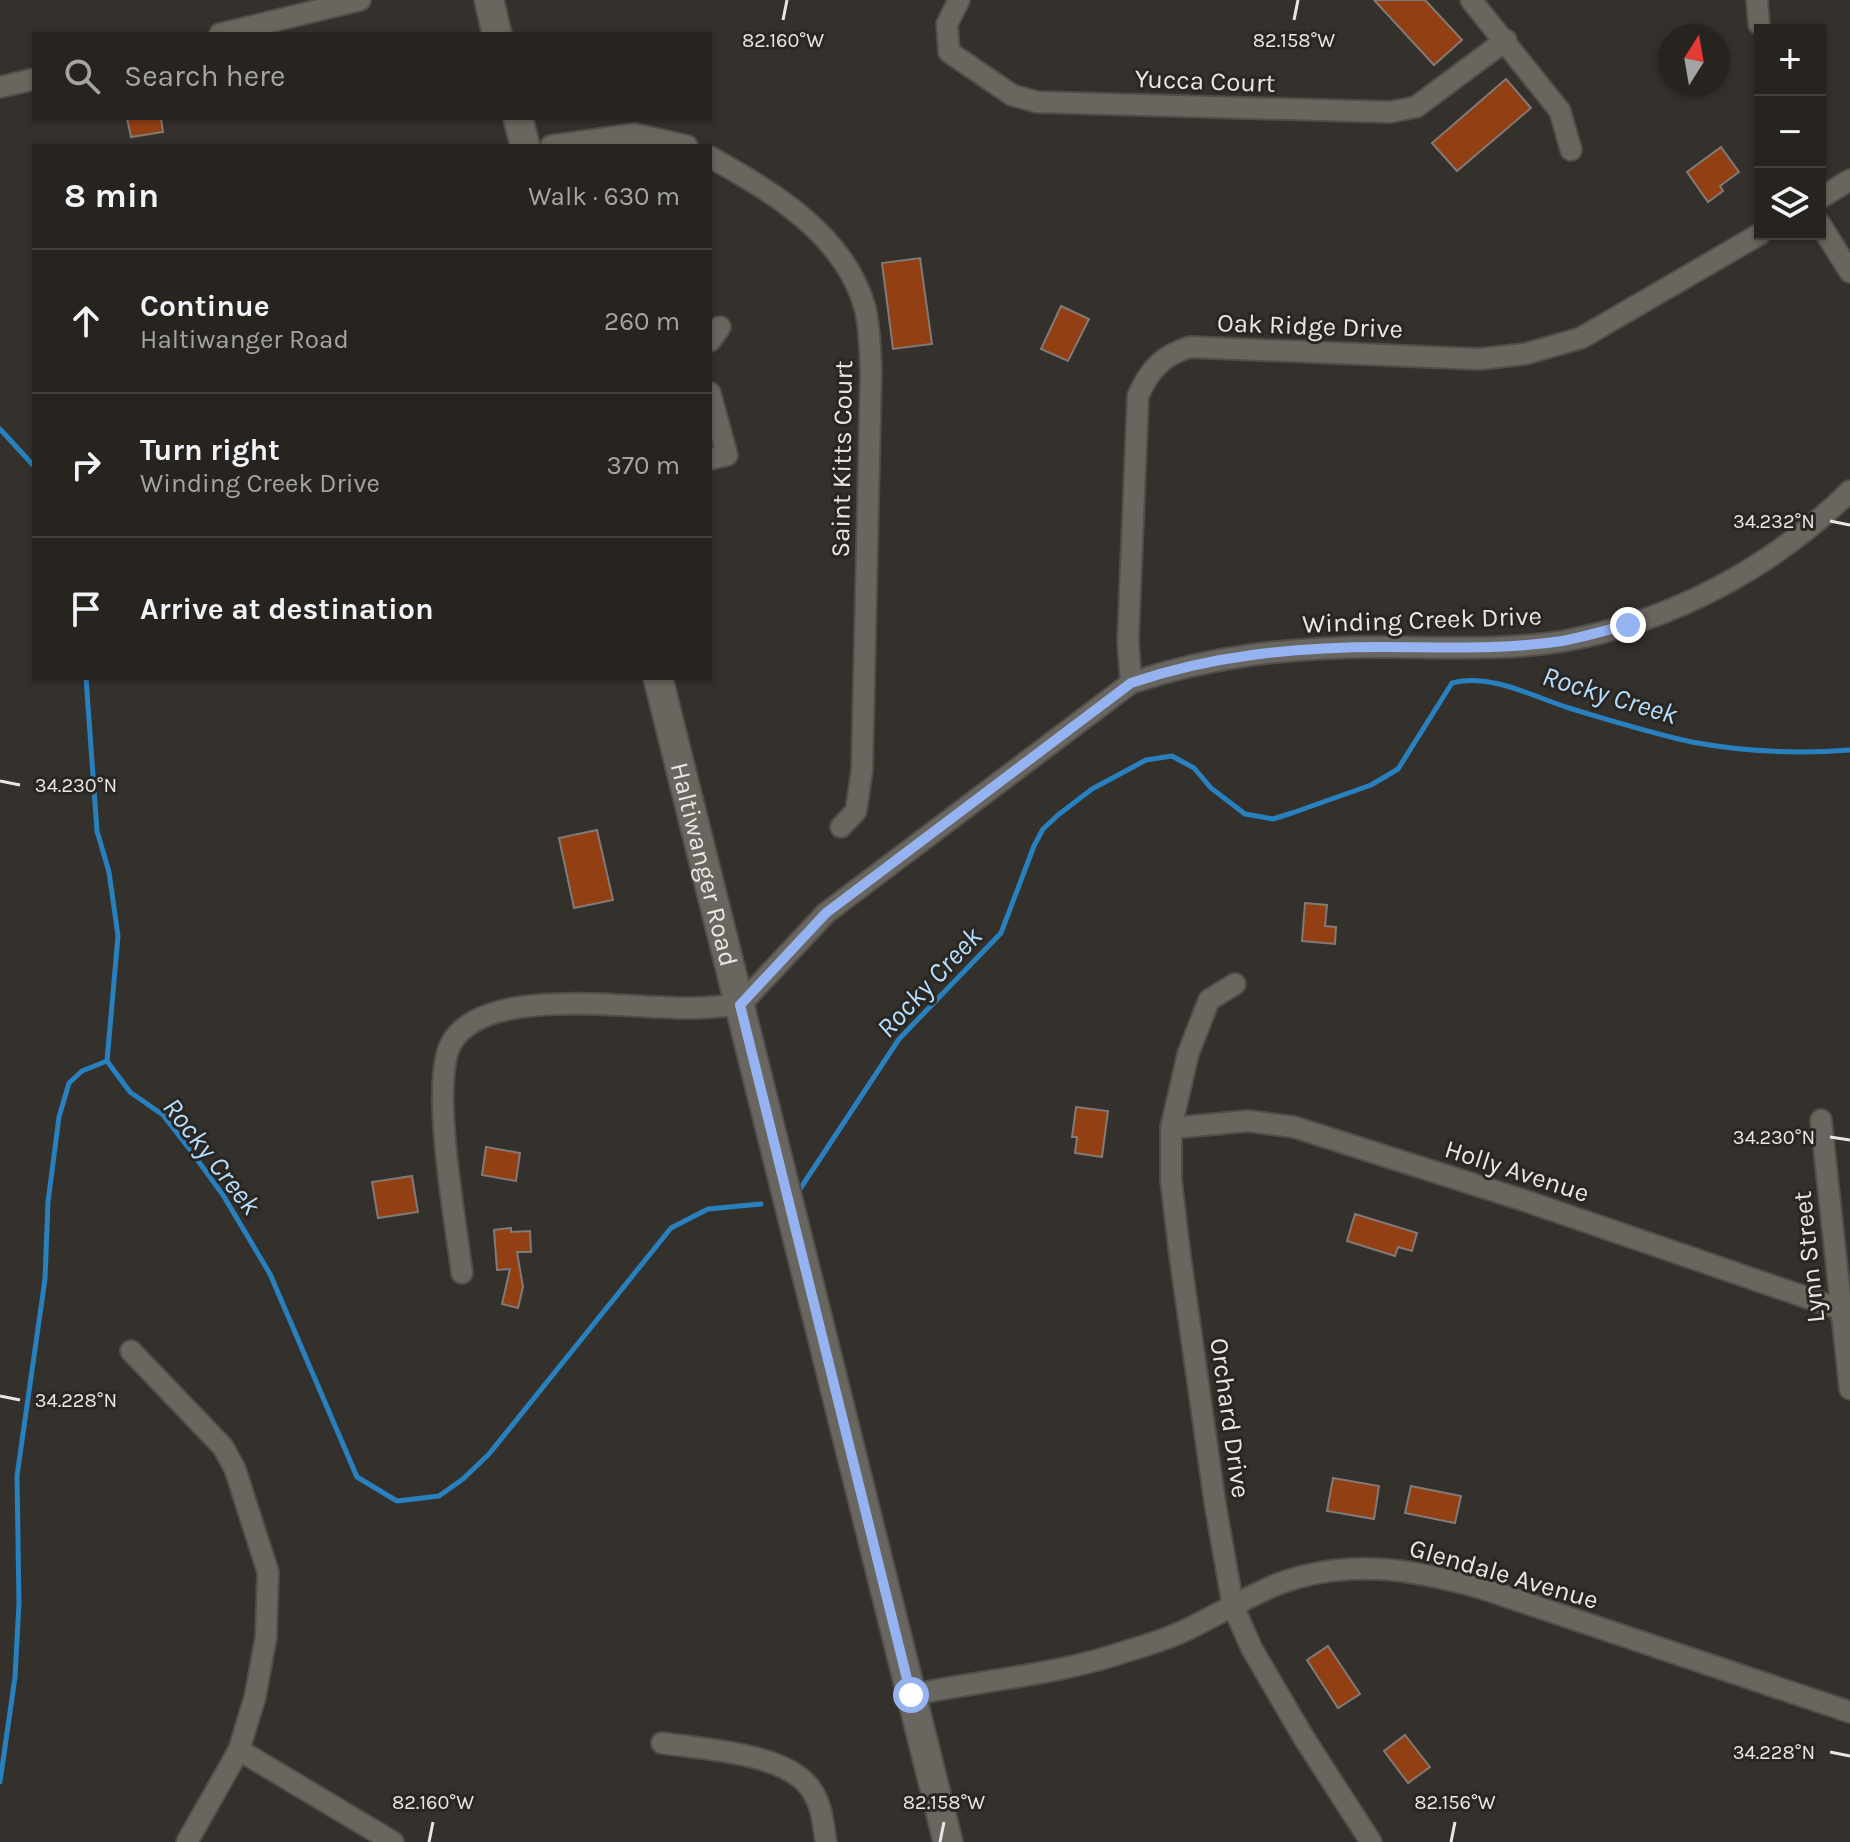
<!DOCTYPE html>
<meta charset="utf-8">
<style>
body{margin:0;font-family:Karla,sans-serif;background:#2f2c29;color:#f1f3f6}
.controls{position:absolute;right:24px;top:24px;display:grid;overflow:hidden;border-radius:0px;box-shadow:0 2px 6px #0004}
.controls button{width:72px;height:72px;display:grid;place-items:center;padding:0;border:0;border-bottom:2px solid #43413e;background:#272420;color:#f1f3f6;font:40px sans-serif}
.compass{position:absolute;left:1658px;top:24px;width:72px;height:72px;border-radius:50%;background:#272420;box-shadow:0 2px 6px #0004;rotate:11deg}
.stop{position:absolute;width:24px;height:24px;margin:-18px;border:6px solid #95b2f1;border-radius:50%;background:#fff}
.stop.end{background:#95b2f1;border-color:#fff;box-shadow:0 2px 8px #0008}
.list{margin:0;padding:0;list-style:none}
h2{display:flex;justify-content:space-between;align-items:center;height:104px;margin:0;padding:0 32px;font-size:34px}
h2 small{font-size:26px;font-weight:400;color:#a4a4a5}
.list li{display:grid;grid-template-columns:52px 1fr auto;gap:24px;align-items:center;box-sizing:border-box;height:144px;padding:0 32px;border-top:2px solid #43413e}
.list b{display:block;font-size:30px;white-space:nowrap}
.list p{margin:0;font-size:26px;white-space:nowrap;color:#a4a4a5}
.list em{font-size:26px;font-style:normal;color:#a4a4a5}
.icon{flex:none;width:44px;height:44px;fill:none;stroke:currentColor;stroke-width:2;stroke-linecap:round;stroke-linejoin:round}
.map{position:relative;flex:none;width:1850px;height:1842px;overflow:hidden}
.search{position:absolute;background:#272420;box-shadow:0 2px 6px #0004;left:32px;top:32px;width:680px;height:88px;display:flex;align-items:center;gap:20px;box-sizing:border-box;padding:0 28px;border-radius:0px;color:#a4a4a5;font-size:30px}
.panel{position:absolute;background:#272420;box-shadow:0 2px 6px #0004;left:32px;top:144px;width:680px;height:536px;border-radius:0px}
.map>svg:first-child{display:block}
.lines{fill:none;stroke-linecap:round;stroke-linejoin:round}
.stream{stroke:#2880be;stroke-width:5}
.building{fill:#923f14;stroke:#817a77;stroke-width:2}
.street-casing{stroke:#514e49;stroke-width:24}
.secondary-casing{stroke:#514e49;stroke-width:32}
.street{stroke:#69655f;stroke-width:20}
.secondary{stroke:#69655f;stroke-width:28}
.route{stroke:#95b2f1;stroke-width:10}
.ticks{fill:none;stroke:#e9e7e4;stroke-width:3}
.labels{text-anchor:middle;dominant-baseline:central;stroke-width:6;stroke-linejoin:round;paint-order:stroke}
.street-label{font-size:26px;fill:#e9e7e4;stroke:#2a2621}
.water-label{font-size:28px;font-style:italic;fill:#b6deff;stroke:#2a2621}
.ticks-label{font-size:20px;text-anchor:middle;fill:#e9e7e4;stroke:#2a2621;stroke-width:6;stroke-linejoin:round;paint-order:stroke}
</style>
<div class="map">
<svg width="1850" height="1842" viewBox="0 0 1850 1842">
<rect width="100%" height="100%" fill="#34302b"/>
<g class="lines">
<g class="stream">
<path d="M0,429l33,36"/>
<path d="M86,678l11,153 12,41 9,64 -11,125"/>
<path d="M107,1061l23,31 33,23 28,36 32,44 47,79 87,203 40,24 42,-5 24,-17 26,-25 182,-226 37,-19 53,-5"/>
<path d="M798,1192l101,-153 102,-106 33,-87 9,-17 15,-14 34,-26 54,-29 26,-4 22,12 17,20 34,26 28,5 19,-6 79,-28 27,-16 54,-86c40,-10 79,13 117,25 40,12 82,25 123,34 53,10 105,12 158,8"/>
<path d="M0,1782l15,-105 4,-74 -2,-127 28,-197 3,-77 11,-85 10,-34 13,-12 25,-10"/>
</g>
</g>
<g class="building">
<path d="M1374,0h51l37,40 -28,25z"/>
<path d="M1506,79l25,29 -74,63 -25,-28z"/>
<path d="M127,118h34l2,14 -32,5z"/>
<path d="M1721,147l18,25 -19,14 3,5 -15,11 -21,-30z"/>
<path d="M920,258l12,86 -39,5 -11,-86z"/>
<path d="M1061,306l28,13 -21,42 -27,-12z"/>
<path d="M597,830l16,70 -39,8 -15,-70z"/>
<path d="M1305,903l22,2 -2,21 11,1 -1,17 -33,-3z"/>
<path d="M1076,1107l32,4 -6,46 -27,-4 2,-16h-5z"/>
<path d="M486,1147l34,6 -4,28 -34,-6z"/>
<path d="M412,1176l6,36 -40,6 -6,-36z"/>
<path d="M1355,1214l62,19 -5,18 -14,-4 -3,9 -48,-15z"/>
<path d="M511,1228v4l19,-1 1,21h-14l6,35 -5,21 -16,-4 8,-35 -13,1 -3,-40z"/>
<path d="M1333,1478l46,8 -5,33 -47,-8z"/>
<path d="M1411,1486l50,10 -6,27 -50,-10z"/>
<path d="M1328,1646l32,48 -22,14 -31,-48z"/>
<path d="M1405,1735l25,32 -22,16 -24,-32z"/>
</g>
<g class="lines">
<g class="street-casing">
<g id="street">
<path d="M959,0l-12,24 2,28 63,43 25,7 353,10 26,-5 90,-67"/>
<path d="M1471,0l89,111 11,39"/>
<path d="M1757,0l2,24"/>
<path d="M220,34l140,-34"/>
<path d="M0,87l34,-8"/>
<path d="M551,146l84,-12 52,12"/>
<path d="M710,157c63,35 135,78 155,151 5,20 5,42 6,62l-9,400 -6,41 -15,16"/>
<path d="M1820,198l30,-18"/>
<path d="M1820,224l30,48"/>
<path d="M710,341l10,-14"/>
<path d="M710,393l17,62 -17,4"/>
<path d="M1131,683l-3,-42 10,-245c11,-26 25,-41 52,-49l289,12 46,-5 56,-16 179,-104"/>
<path d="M1235,984l-26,16 -21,54 -17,74v52l9,76 35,247 18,103 19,43 52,89 67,104"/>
<path d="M1821,1120l29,269"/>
<path d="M1171,1128l77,-7 46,6 232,74 314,108"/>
<path d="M462,1273c-7,-55 -28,-169 -15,-219 20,-74 187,-44 244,-46 16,0 32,-2 49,-3l86,-92 305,-230c82,-28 164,-36 251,-36 60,0 122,4 182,-6 108,-20 208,-73 286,-150"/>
<path d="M131,1351l92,96 12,22 33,103 -2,65 -11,60 -16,53 -52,92"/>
<path d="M911,1695c72,-15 147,-20 216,-44 21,-6 43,-13 63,-23 29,-14 58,-32 88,-44 69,-26 134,-15 203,4l369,124"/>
<path d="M662,1743c40,6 124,10 148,45 12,16 13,35 16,54"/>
<path d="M239,1750l154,92"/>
</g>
</g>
<g class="secondary-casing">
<g id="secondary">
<path d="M489,0l8,34"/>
<path d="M518,118l7,28"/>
<path id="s1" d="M658,678l290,1164"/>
</g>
</g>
<use href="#street" class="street"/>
<use href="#secondary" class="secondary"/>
</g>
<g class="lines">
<path class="route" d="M911,1695l-171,-690 86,-92 305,-230c82,-28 166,-36 253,-36 59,0 120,3 178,-6 22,-4 44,-11 66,-16"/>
</g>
<path class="ticks" d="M783,20l4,-20M1294,20l4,-20M1830,521l20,4M0,781l20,4M1830,1137l20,3M0,1396l20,4M1830,1752l20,4M429,1842l4,-20M940,1842l4,-20M1451,1842l4,-20"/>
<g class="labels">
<g class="street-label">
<text transform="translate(1205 81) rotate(2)">Yucca Court</text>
<text transform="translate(1310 326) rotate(2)">Oak Ridge Drive</text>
<text transform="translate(842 459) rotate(-89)">Saint Kitts Court</text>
<text transform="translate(1422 620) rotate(-2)">Winding Creek Drive</text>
<text stroke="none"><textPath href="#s1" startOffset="192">Haltiwanger Road</textPath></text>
<text transform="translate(1517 1171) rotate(18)">Holly Avenue</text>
<text transform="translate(1809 1257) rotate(-96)">Lynn Street</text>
<text transform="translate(1230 1418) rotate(82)">Orchard Drive</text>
<text transform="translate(1504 1574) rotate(16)">Glendale Avenue</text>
</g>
<g class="water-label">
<text transform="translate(1610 695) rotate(17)">Rocky Creek</text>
<text transform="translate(929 982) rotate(-47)">Rocky Creek</text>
<text transform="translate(212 1156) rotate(52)">Rocky Creek</text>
</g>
</g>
<g class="ticks-label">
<text x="783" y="47">82.160°W</text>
<text x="1294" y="47">82.158°W</text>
<text x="1774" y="528">34.232°N</text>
<text x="76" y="792">34.230°N</text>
<text x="1774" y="1144">34.230°N</text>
<text x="76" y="1407">34.228°N</text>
<text x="1774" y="1759">34.228°N</text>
<text x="433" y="1809">82.160°W</text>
<text x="944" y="1809">82.158°W</text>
<text x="1455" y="1809">82.156°W</text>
</g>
</svg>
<div class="controls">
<button>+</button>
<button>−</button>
<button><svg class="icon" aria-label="layers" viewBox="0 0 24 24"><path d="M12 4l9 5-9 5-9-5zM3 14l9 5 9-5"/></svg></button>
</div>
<svg class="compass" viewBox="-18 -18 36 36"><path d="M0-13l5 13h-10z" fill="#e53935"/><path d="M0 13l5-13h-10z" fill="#a4a4a5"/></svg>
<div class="stop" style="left:911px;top:1695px"></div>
<div class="stop end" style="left:1628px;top:625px"></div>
<div class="search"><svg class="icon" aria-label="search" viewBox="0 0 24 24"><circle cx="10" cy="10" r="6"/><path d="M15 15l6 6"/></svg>Search here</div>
<section class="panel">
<h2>8 min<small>Walk · 630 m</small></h2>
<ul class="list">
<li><svg class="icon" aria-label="ahead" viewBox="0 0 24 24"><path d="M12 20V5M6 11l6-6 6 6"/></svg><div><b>Continue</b><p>Haltiwanger Road</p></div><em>260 m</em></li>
<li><svg class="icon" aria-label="right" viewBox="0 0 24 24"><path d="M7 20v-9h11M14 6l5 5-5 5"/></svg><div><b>Turn right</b><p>Winding Creek Drive</p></div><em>370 m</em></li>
<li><svg class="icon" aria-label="arrive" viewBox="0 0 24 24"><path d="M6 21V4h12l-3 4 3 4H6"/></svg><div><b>Arrive at destination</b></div></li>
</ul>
</section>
</div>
